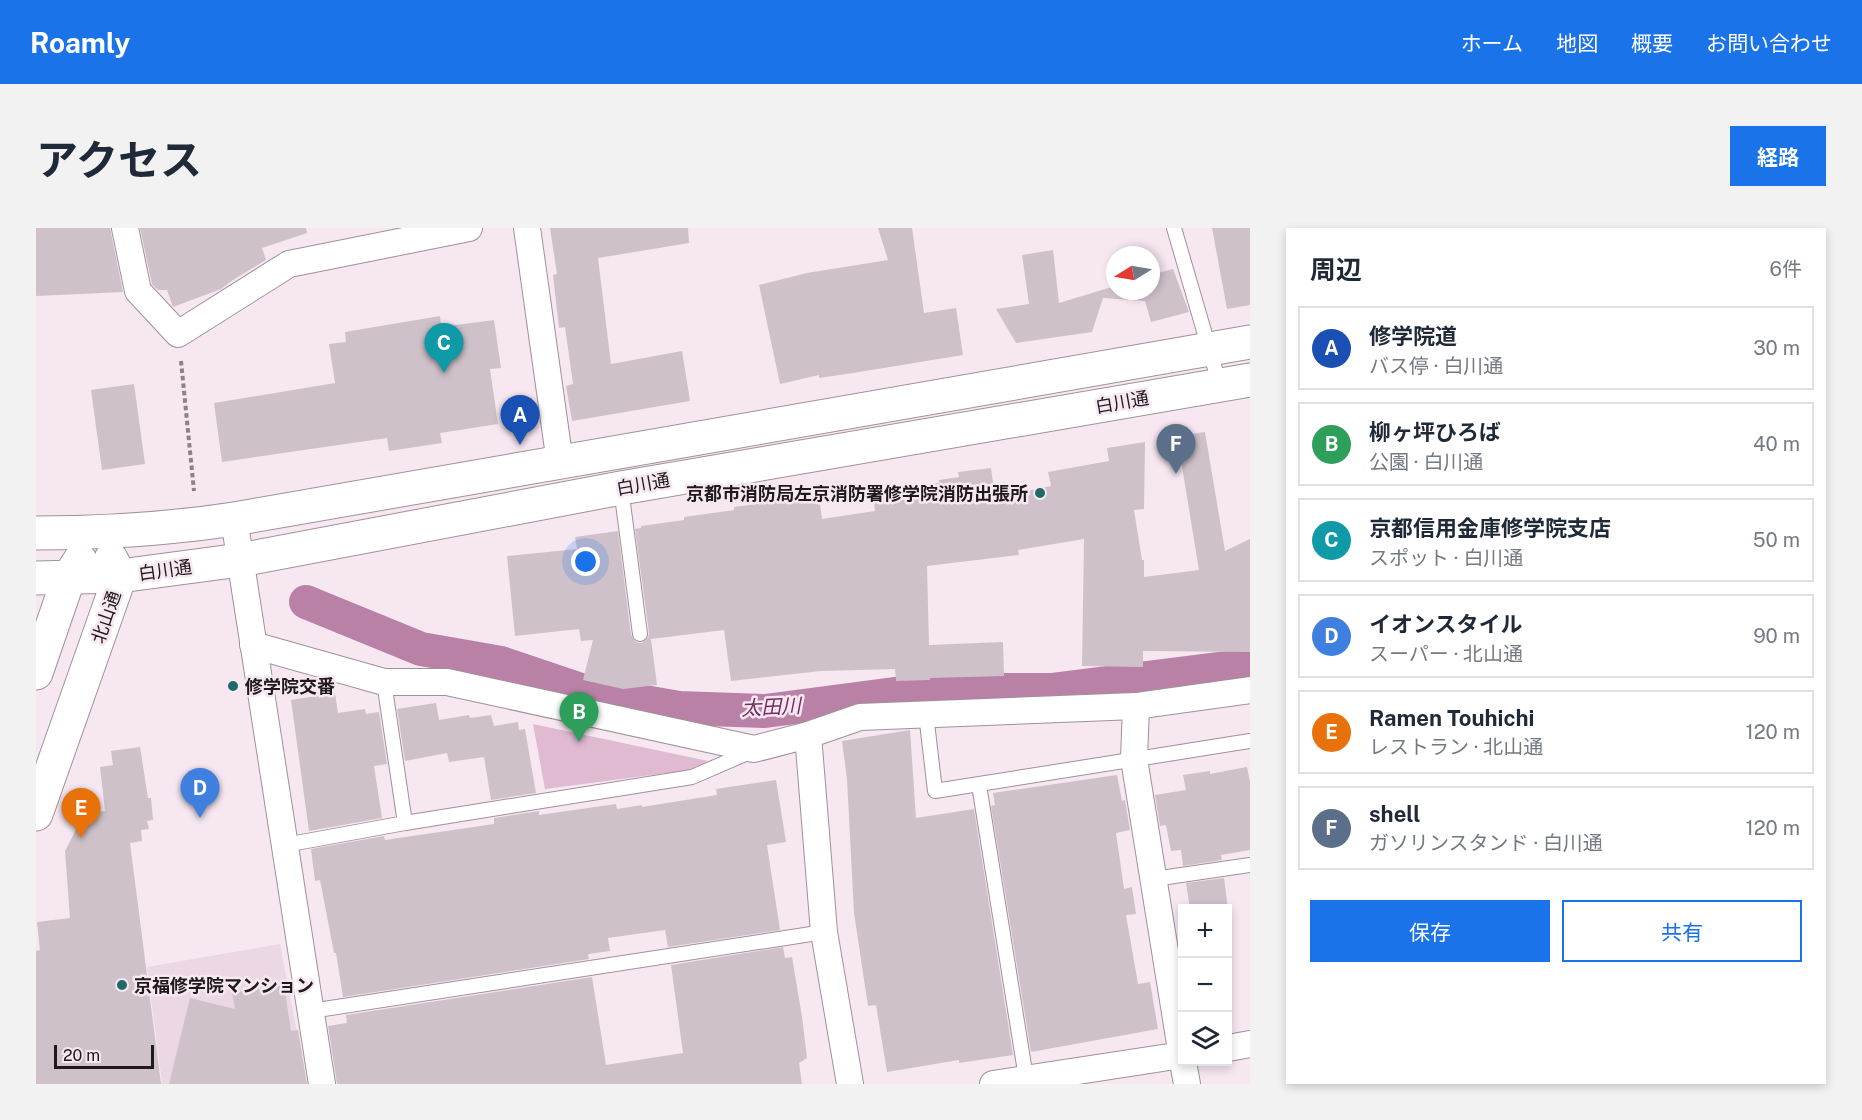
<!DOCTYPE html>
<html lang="ja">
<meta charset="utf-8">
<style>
body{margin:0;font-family:"Public Sans","Noto Sans JP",sans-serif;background:#f2f2f3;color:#1f2937}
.controls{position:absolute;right:18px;bottom:18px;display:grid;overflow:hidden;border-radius:0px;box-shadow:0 3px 9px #0003}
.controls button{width:54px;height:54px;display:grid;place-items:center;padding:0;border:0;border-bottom:2px solid #e0e1e3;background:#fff;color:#1f2937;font:30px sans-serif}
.compass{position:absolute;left:1070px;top:18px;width:54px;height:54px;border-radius:50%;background:#fff;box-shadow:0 3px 9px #0003;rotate:259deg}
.scale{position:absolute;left:18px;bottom:15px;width:100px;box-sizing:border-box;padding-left:6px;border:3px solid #1e191c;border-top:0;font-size:16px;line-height:21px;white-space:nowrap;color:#1e191c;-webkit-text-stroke:4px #f6e7f0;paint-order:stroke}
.you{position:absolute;left:550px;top:334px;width:21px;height:21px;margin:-15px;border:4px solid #fff;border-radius:50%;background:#1a73e8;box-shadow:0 0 0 9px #1a73e833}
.badge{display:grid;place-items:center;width:39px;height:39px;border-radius:50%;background:#1a73e8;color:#fff;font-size:20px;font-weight:700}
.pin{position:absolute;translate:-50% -50px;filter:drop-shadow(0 2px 3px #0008)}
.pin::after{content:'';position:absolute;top:32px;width:21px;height:18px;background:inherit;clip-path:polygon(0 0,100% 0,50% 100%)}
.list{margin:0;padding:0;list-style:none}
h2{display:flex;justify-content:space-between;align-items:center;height:78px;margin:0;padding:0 24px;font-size:26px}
h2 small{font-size:20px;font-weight:400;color:#747a83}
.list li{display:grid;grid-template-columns:39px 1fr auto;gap:18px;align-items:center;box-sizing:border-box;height:84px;margin:0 12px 12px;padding:0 12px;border:2px solid #e0e1e3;border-radius:0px}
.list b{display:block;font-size:22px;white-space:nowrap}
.list p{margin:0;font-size:20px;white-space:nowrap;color:#747a83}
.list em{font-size:20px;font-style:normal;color:#747a83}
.actions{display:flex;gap:12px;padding:18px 24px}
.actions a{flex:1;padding:14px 0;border:2px solid #1a73e8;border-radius:0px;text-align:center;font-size:21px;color:#1a73e8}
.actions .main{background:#1a73e8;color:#fff}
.icon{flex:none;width:33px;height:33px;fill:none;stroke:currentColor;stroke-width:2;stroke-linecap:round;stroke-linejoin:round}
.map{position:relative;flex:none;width:1214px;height:856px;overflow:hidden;border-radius:0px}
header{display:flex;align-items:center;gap:36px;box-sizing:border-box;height:84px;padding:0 30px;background:#1a73e8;color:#fff}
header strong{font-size:28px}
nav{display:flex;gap:33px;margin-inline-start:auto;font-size:21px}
.intro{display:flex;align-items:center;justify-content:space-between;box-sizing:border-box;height:144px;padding:0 36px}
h1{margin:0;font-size:42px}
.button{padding:15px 27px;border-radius:0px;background:#1a73e8;color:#fff;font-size:21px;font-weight:700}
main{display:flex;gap:36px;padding:0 36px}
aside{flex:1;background:#fff;border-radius:0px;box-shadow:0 3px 9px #0003}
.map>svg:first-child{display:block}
.built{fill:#ecd7e4}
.green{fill:#dfbad1}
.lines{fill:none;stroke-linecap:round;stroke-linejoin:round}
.canal{stroke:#ba81a6;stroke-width:34}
.building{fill:#cfc1ca}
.lane-casing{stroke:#9f9199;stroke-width:16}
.street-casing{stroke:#9f9199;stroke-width:28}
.secondary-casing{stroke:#9f9199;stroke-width:35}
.path{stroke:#8b8187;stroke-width:4;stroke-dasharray:4.5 3;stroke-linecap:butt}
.lane{stroke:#fff;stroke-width:14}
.street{stroke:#fff;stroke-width:26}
.secondary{stroke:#fff;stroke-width:33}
.poi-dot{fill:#1e6a66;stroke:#f6e7f0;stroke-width:2}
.labels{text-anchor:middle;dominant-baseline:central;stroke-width:5;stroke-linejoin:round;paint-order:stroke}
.street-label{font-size:18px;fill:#1e191c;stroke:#f6e7f0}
.poi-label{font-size:18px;font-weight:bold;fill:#1e191c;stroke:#f6e7f0;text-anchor:start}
.water-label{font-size:20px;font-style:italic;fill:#732d5e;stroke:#f6e7f0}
</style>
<header>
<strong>Roamly</strong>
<nav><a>ホーム</a><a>地図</a><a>概要</a><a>お問い合わせ</a></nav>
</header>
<div class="intro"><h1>アクセス</h1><a class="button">経路</a></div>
<main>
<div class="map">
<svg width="1214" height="856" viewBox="0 0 1214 856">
<rect width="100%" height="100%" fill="#f6e7f0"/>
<path class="built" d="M244,716l27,140h-249l6,-25 98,24 -15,-116z"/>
<path class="green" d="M497,496l175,37 -18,9 -145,19z"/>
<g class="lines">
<path class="canal" d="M270,374l115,47 80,14 86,29 92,16 86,3 160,-21h126l199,-25"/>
</g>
<g class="building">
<path d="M0,0h74l13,64 -87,4z"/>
<path d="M104,0h166l1,5 -45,15 4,12 -33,20 -12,9 -48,18 -6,-17h-9l-6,-6z"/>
<path d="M514,0h138l1,15 -91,15 13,106 71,-13 8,50 -118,20 -6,-35 7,-2 -8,-57 -6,1 -6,-53 4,-1z"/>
<path d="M842,0h34l12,85 32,-5 7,47 -110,18 -34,5v-3l-39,9 -21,-99 48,-12 81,-13z"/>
<path d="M1176,0h38v77l-23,4z"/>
<path d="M1017,22l6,53 56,-17v5h36v-16l22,-6 16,43 -38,10 -6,-21 -42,-3 -11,34 -76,11 -20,-34 33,-5 -7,-49z"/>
<path d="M404,88l1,11 53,-7 7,48 -11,1 8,55 -58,9 2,10 -53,8 -2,-13 -165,24 -8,-59 121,-20 -6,-39 17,-2 -1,-10z"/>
<path d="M98,156l11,80 -43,6 -11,-80z"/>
<path d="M1169,204l20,119 25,-12v113l-107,-1v16l-61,-1 2,-127 -66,11 1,5 -92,11 2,79 74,-3 1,34 -74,2v2l-34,1 -1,-12 -74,2 -90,10 -7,-51 -73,9 6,46 -34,4 -40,-9 10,-40 -12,1 -2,-12 -64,7 -8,-80 70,-7 -2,-12 43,-6 13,104 5,7 6,1 6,-5 1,-5 -14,-104 6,-1v-2l43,-6v-3l50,-7v-3l85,-11 3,23 53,-8 -2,-20 66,-8v-3l20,-3 -1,-5 33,-4 4,29 56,-11 -3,-14 61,-11 -2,-13 38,-6 -1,67 -10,1 8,50h2v17l55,-7 -22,-134z"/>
<path d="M299,465l3,20 27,-4 1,5 13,-2 8,52 -13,2 8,52 -73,13 -18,-131z"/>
<path d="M400,475l3,17 30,-5 1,3 21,-3 3,11 24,-4 1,8 6,-1 11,64 -45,7 -7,-43 -35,5 -2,-9 -42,8 -8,-52z"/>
<path d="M874,502l6,88 58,-9 39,246 -54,8v-3l-72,12 -11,-67 -8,1 -14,-93 -7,-134 -5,-38z"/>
<path d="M104,519l8,51h3l2,22 -6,1 2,8 -8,1 1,11 -12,2 31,241h-125v-133l4,-1 -3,-28 33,-4 -5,-67 19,-37 21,-3 -5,-44 13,-2 -2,-14z"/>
<path d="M1211,539l3,15v68l-29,5 1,5 -39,6 -2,-16 -10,1 -5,-26 -6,1 -5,-31 31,-5 -3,-15 27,-4v3z"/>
<path d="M1081,547l5,26 3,-1 5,30 -14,3 8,56 8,-2 4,27 -10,1 12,69 12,-2 8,47 -127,23 -40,-246 4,-1 -2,-12z"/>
<path d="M740,552l10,62 -19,3 13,85 -112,17 -3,-17 -57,8 2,13 -22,3 1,5 -246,38 -7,-44h-2l-14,-73 -5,1 -4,-32 73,-13 1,4 109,-16v-6l45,-7v4l77,-11 1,5 25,-4v2l75,-12 -1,-6z"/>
<path d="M1188,650l4,31h-38l-4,-26z"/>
<path d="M747,719l2,11 7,-1 10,60 5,41 -8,5 3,21h-465l-9,-58 19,-3 -1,-8 246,-38 14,88 77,-12 -12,-88z"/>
<path d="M248,757l7,46 7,-1 9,54h-138l21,-86 45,11 -3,-16z"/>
</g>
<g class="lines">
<g class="lane-casing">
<g id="lane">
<path d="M1138,0l46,158"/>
<path d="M585,260l19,146"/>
<path d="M348,454l21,141"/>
<path d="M890,486l9,77 315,-50"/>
<path d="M943,557l48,299"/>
<path d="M249,617l120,-22 287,-46 60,-26"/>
<path d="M1118,651l96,-14"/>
<path d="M275,783l513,-79"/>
</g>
</g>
<g class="street-casing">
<g id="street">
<path d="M89,0l13,63 40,43 111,-70 180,-36"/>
<path d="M491,0l33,235"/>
<path d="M198,291l88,565"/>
<path d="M217,417l131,37h63l307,67 54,-14 52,-18 276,-11 114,-16"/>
<path d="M1100,478l-2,53 48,297"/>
<path d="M772,507l16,197 26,152"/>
<path d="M1192,820l22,-4"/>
<path d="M1147,834l4,22"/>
<path d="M957,856l189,-29"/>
</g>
</g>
<g class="secondary-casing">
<g id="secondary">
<path d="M0,305c67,0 132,-4 198,-14l1016,-177"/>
<path d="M0,350l84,-2 120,-16 381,-72 629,-108"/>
<path d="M0,445l33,-96 11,-17"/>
<path d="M0,586l84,-238 -9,-17"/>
</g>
</g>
<path class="path" d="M145,133l13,130"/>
<use href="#lane" class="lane"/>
<use href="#street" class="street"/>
<use href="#secondary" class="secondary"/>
</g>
<g class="poi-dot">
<circle cx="1004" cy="265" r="6"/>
<circle cx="197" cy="458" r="6"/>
<circle cx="86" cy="757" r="6"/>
</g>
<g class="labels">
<g class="street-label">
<text transform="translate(1086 174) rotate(-10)">白川通</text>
<text transform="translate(607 256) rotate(-10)">白川通</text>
<text transform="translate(129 342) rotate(-8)">白川通</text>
<text transform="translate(70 389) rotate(-71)">北山通</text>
</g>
<g class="poi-label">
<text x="992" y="265" text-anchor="end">京都市消防局左京消防署修学院消防出張所</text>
<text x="209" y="458">修学院交番</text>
<text x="98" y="757">京福修学院マンション</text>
</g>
<g class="water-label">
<text transform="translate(735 479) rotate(-3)">太田川</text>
</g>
</g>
</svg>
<div class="controls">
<button>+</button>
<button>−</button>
<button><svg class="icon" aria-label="layers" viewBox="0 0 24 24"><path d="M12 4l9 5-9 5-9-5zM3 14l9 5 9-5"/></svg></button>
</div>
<svg class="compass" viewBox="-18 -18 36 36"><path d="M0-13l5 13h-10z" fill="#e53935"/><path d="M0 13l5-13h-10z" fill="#747a83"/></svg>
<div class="scale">20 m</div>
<div class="you"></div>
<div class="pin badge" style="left:484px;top:217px;background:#1a4fb4">A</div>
<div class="pin badge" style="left:543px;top:514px;background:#2e9e5b">B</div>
<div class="pin badge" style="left:408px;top:145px;background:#0f9aa8">C</div>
<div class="pin badge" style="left:164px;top:590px;background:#3f7fe0">D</div>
<div class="pin badge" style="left:45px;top:610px;background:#e8710a">E</div>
<div class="pin badge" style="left:1140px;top:246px;background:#5c6f8a">F</div>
</div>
<aside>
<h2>周辺<small>6件</small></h2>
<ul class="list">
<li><span class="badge" style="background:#1a4fb4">A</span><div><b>修学院道</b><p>バス停 · 白川通</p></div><em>30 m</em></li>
<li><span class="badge" style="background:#2e9e5b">B</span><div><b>柳ヶ坪ひろば</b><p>公園 · 白川通</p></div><em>40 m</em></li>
<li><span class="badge" style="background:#0f9aa8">C</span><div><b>京都信用金庫修学院支店</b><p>スポット · 白川通</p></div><em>50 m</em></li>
<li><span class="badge" style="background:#3f7fe0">D</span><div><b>イオンスタイル</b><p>スーパー · 北山通</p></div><em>90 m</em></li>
<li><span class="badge" style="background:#e8710a">E</span><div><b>Ramen Touhichi</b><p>レストラン · 北山通</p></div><em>120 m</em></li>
<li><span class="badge" style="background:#5c6f8a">F</span><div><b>shell</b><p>ガソリンスタンド · 白川通</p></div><em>120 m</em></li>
</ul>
<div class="actions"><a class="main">保存</a><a>共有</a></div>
</aside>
</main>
